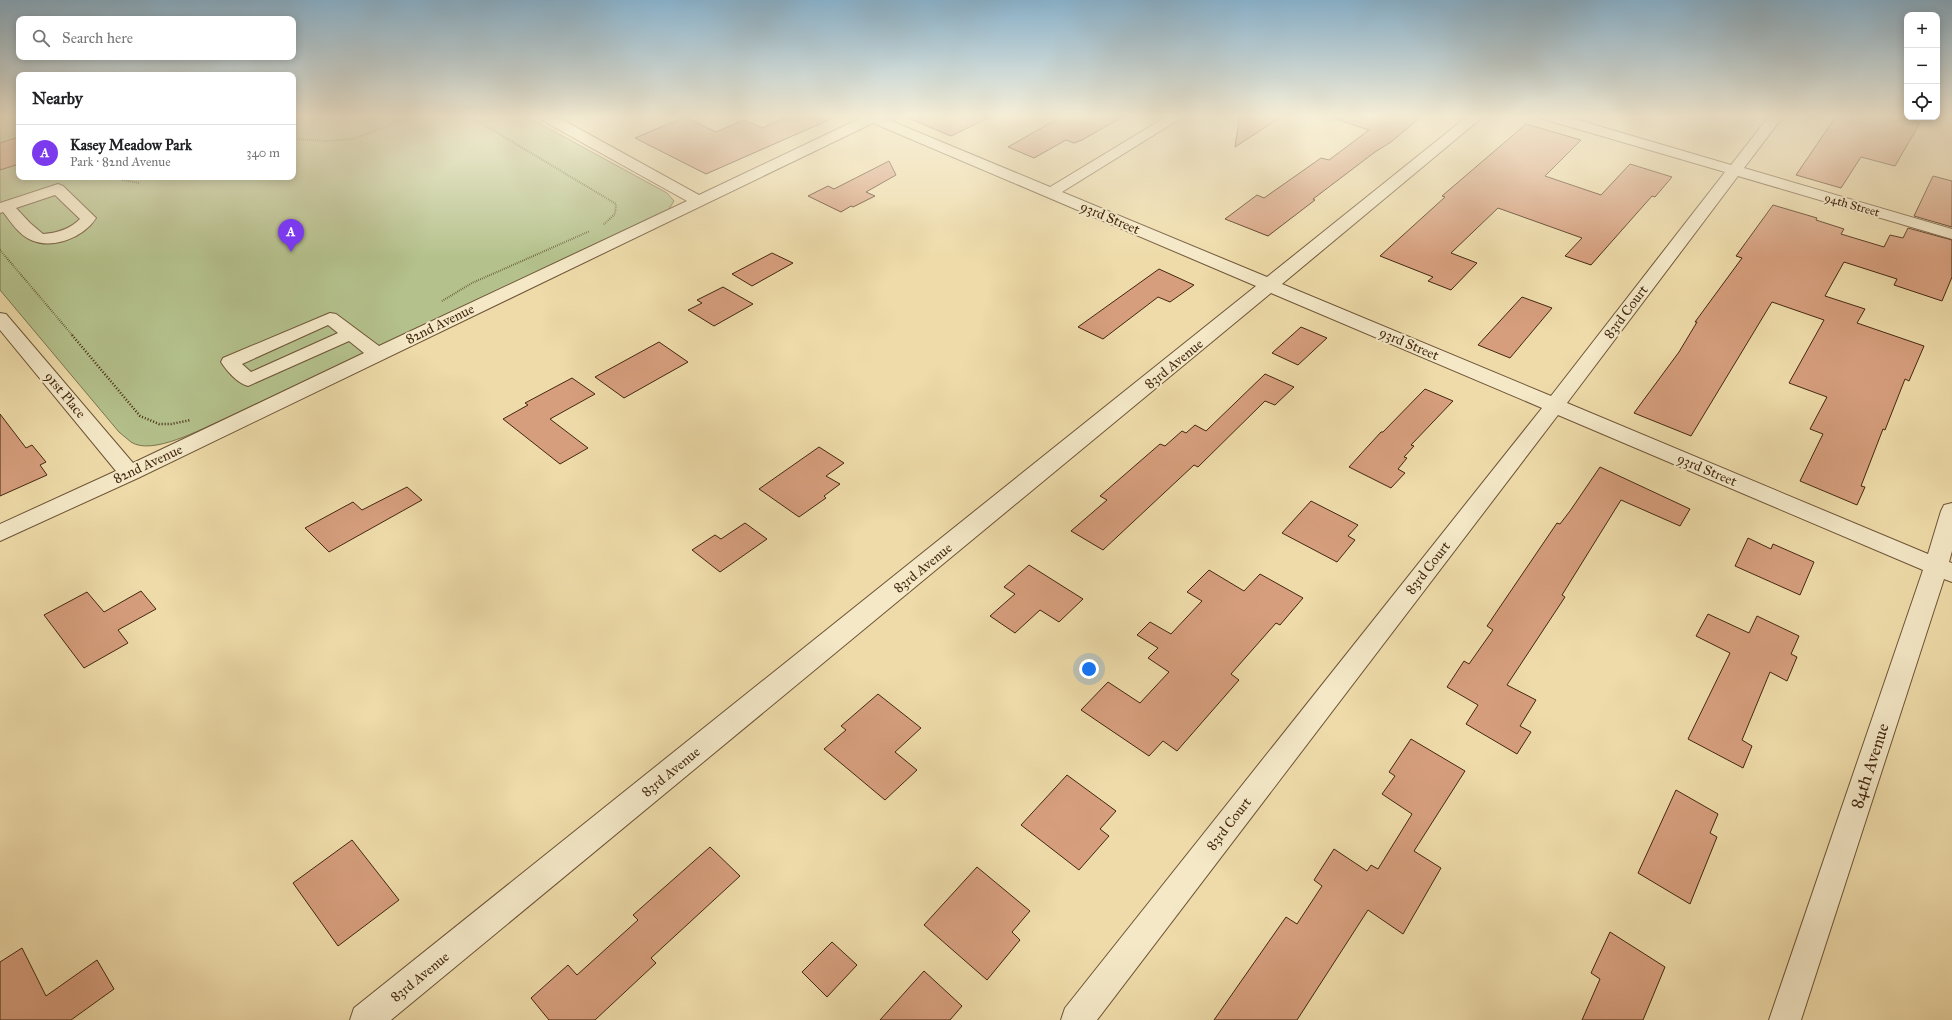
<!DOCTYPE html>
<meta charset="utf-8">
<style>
body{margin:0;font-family:"IM FELL Great Primer",serif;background:#f6f6f6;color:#202124}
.controls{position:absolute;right:12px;top:12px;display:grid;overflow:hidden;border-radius:8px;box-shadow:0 2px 10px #0003}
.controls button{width:36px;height:36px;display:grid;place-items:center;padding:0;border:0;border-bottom:1px solid #e0e0e0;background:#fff;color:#202124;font:20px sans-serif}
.you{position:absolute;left:1089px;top:669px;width:14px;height:14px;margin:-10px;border:3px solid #fff;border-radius:50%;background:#1a73e8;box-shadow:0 0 0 6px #1a73e833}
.badge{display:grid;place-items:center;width:26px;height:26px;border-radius:50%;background:#7c3aed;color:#fff;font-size:13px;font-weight:700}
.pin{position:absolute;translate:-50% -33px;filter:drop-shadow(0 1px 2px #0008)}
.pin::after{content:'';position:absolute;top:21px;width:14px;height:12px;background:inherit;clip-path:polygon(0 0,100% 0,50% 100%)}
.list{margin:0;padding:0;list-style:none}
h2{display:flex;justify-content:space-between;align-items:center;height:52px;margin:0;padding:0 16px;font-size:17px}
h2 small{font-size:13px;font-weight:400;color:#757577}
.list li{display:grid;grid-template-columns:26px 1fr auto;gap:12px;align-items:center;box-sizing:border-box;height:56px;padding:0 16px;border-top:1px solid #e0e0e0}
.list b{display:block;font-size:15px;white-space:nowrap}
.list p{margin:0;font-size:13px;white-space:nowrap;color:#757577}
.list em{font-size:13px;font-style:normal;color:#757577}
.icon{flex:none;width:22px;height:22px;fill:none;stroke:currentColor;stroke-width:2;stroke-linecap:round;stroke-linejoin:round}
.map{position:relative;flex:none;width:1952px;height:1020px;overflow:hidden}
.search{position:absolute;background:#fff;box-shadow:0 2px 10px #0003;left:16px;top:16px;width:280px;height:44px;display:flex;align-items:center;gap:10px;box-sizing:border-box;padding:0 14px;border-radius:8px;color:#757577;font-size:15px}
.panel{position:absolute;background:#fff;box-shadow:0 2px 10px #0003;left:16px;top:72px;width:280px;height:108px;border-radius:8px}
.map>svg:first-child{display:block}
.green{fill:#b4c18c;stroke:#7c744e}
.building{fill:#d69e7d;stroke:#432710}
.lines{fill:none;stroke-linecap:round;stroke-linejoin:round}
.minor-casing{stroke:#6e5436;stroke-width:2}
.path-far1{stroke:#432710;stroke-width:2;stroke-dasharray:0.5 1.5;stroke-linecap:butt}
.path{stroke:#432710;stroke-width:2.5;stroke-dasharray:1 2;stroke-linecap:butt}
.minor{fill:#f4e8c7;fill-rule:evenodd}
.labels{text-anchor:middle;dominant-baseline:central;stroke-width:4;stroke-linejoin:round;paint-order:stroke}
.far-street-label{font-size:12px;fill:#432710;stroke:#f4e8c7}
.street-label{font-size:14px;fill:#432710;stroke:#f4e8c7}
.near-street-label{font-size:17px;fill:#432710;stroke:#f4e8c7}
</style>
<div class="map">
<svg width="1952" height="1020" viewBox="0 0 1952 1020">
<rect width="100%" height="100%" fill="#eedba9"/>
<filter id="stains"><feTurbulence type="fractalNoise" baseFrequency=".005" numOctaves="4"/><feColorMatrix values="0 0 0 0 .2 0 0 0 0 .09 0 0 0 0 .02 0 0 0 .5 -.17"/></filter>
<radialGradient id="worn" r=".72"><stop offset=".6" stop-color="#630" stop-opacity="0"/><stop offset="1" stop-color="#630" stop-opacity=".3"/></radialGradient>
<path class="green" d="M0,115h19v62h274v-62h231l143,78 7,8 -5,8 -7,5 -440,206c-21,9 -70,36 -91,22 -4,-3 -8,-7 -12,-10l-119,-142z"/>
<g class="building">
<path d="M792,115h48l-134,59 -71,-36 50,-21 31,15 28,-12 18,8z"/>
<path d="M901,115h93l-43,21z"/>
<path d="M1064,115h62l-44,25 -8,3 -8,-3 -32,18 -26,-11z"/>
<path d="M1240,115h44l-49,32z"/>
<path d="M1335,115h88l-32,27 -16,10 -62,47 2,1 -47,36 -43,-17 32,-24 7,3 57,-40 8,2 40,-30 -34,-11z"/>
<path d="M1837,115h38l22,6 2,-3 21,5 -25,43 -34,-9 -20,31 -45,-13z"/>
<path d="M1526,124l55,16 -36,36 56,19 29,-31 42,13 -17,20 -3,-1 -61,69 -26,-9 17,-18 -84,-30 -47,45 26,10 -26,27 -23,-9 5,-4 -53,-21 65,-59 -3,-1z"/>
<path d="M19,137v27l-19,6v-27z"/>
<path d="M889,161l7,14 -30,17 9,4 -22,11 -2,-1 -10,6 -33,-16 20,-10 6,3z"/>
<path d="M1933,176l19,5v46l-38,-11z"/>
<path d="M1773,205l44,13 -1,2 28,9 -3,5 43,13 6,-12 13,3 5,-10 44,12v37l-10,24 -48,-16 3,-6 -53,-17 -19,34 40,13 -8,14 67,23 -15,35 -4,-2 -20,51 -2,-1 -22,57 4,1 -8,18 -57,-24 23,-47 -13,-5 17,-32 -38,-14 35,-63 -52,-18 -81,134 -57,-23 45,-61 18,-30h-2l47,-64 -6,-2z"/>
<path d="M772,253l21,10 -41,23 -20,-12z"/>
<path d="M1159,269l35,16 -24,17 -12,-5 -55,42 -25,-12z"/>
<path d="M723,287l30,17 -39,22 -26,-16 14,-7 -5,-3z"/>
<path d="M1522,297l30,11 -42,50 -32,-13z"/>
<path d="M1301,327l26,11 -29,27 -26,-12z"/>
<path d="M659,342l29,20 -64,36 -29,-21z"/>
<path d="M1265,374l29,13 -19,18 -10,-4 -67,66 -4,-2 -91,85 -32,-19 36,-31 -7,-4 60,-52 5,2 17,-15 4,2 9,-8 11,6z"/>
<path d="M572,378l23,16 -45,25 38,29 -28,16 -57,-45 25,-14 -3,-2z"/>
<path d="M1425,389l28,12 -42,44 3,1 -10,11 3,1 -9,11 7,4 -14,15 -42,-21 32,-35h2z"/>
<path d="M0,414l26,34 6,-3 14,17 -6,3 7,10 -47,21z"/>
<path d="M819,447l25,16 -18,13 14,8 -16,12 2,2 -27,19 -40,-28z"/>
<path d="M1600,467l90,42 -10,17 -59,-26 -59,95 3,2 -58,88 29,15 -16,26 11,6 -14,22 -51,-30 12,-19 -31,-18 17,-26 5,3 24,-34 -6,-4 70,-103 3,1 10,-13z"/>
<path d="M407,487l15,13 -93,52 -24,-24 48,-26 9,8z"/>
<path d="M1311,501l47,24 -10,11 7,4 -18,22 -55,-29z"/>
<path d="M745,523l22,16 -47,33 -28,-22 23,-15 6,4z"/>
<path d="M1748,538l23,11 2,-5 41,18 -14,33 -65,-29z"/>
<path d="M1029,565l54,34 -24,23 -19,-12 -25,23 -25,-17 25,-22 -11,-7z"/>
<path d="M1209,570l35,21 16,-17 43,24 -23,27 -4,-2 -45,51 8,6 -62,71 -14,-10 -14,15 -68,-46 27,-28 32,21 29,-31 -21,-14 10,-10 -21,-13 13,-13 21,12 31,-33 -15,-9z"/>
<path d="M141,591l15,18 -38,21 10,13 -44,25 -40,-53 43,-23 17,20z"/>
<path d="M1708,614l41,19 8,-17 42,20 -8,18 6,3 -10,24 -17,-9 -28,68 10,6 -9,22 -55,-29 42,-86 -34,-17z"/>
<path d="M878,694l43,34 -26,24 22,18 -32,30 -61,-51 22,-19 -5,-4z"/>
<path d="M1411,739l54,32 -51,80 27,17 -38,66 -35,-24 -71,110h-83l72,-103 11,7 25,-38 -8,-6 20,-31 33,22 4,-6 7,4 34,-55 -30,-20 13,-18 -6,-4z"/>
<path d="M1067,775l49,36 -16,18 9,7 -30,34 -58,-45z"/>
<path d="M1676,790l42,24 -8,19 7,4 -27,67 -52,-31z"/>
<path d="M352,840l47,60 -61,46 -45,-63z"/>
<path d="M710,847l30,29 -89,82 5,5 -61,57h-46l-18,-22 37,-33 9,10 61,-55 -5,-5z"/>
<path d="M977,867l53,44 -18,21 8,8 -33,40 -63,-55z"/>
<path d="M1610,932l55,35 -22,53h-61l18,-41 -9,-6z"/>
<path d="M832,942l25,23 -30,32 -25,-25z"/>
<path d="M22,948l24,48 51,-36 17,29 -43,31h-71v-58z"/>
<path d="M924,971l38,35 -12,14h-70z"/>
</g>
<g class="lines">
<g class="minor-casing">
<g id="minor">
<path d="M536,115h18l145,80 162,-77 -2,-3h27l-2,3 166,69 119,-72h17l-124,77 205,85 202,-162h16l-203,169 269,112 174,-224 -185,-54 -2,-3h23l170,50 39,-50h14l-40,53 208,61v10l-214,-63 -171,227 361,151 13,-43 3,-6 8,-2v48l-3,11 3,1v19l-8,-3 -143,441h-32l154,-450 -365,-155 -461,605h-36l4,-12 477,-600 -271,-115 -880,727h-41l4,-12 902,-722 -383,-163 -735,355 -138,63v-17l116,-53 -116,-141v-17l6,1 127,149 231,-110 -15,-12 -101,45c-11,-3 -21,-15 -27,-24l2,-4 107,-45 6,1 43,32 308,-145 -149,-83zM328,325l10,8 -87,39 -9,-8z"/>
<path d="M58,184l5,2 33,32c-12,19 -43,32 -65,22 -12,-5 -20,-18 -28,-28l-3,1v-10zM55,195l25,24c-10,10 -23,14 -37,15l-13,-11 -14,-15z"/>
</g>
</g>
<g class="path-far1">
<path d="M463,115l13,5 140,84 -1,10 -12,11"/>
<path d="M293,139l34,2 26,-2 63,-24"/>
<path d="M120,177l3,3 16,3"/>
<path d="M86,178l4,-1"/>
<path d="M0,250l73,86"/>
<path d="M442,301l30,-18 118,-52"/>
</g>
<path class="path" d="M72,335l68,81 19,8h12l20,-4"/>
<use href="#minor" class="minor"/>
</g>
<linearGradient id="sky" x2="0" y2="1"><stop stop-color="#8ab6d3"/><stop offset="0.45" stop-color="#f7efd8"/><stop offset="1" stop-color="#f7efd8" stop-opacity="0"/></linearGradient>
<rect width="1952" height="258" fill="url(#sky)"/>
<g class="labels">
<g class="far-street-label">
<text transform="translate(1852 205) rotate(16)">94th Street</text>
</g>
<g class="street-label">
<text transform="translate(1110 218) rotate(23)">93rd Street</text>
<text transform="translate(1626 312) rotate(-53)">83rd Court</text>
<text transform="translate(440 324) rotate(-26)">82nd Avenue</text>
<text transform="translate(1409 344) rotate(23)">93rd Street</text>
<text transform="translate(1174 364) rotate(-39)">83rd Avenue</text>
<text transform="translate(65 395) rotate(50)">91st Place</text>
<text transform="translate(148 464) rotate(-25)">82nd Avenue</text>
<text transform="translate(1707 470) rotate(23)">93rd Street</text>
<text transform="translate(923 568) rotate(-39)">83rd Avenue</text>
<text transform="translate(1428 568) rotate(-52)">83rd Court</text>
<text transform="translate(671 772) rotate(-39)">83rd Avenue</text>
<text transform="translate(1229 824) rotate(-52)">83rd Court</text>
<text transform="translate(420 977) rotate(-39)">83rd Avenue</text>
</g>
<g class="near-street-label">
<text transform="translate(1870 766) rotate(-72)">84th Avenue</text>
</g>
</g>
<rect width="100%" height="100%" filter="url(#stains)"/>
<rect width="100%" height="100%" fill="url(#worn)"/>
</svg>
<div class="controls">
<button>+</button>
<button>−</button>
<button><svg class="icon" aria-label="locate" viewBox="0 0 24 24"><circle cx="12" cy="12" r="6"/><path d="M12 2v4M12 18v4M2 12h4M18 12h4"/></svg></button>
</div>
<div class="you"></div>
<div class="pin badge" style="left:291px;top:252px">A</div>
<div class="search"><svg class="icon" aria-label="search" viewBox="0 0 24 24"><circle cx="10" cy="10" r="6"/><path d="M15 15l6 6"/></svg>Search here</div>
<section class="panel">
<h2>Nearby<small></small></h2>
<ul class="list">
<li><span class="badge">A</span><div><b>Kasey Meadow Park</b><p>Park · 82nd Avenue</p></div><em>340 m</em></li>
</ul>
</section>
</div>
